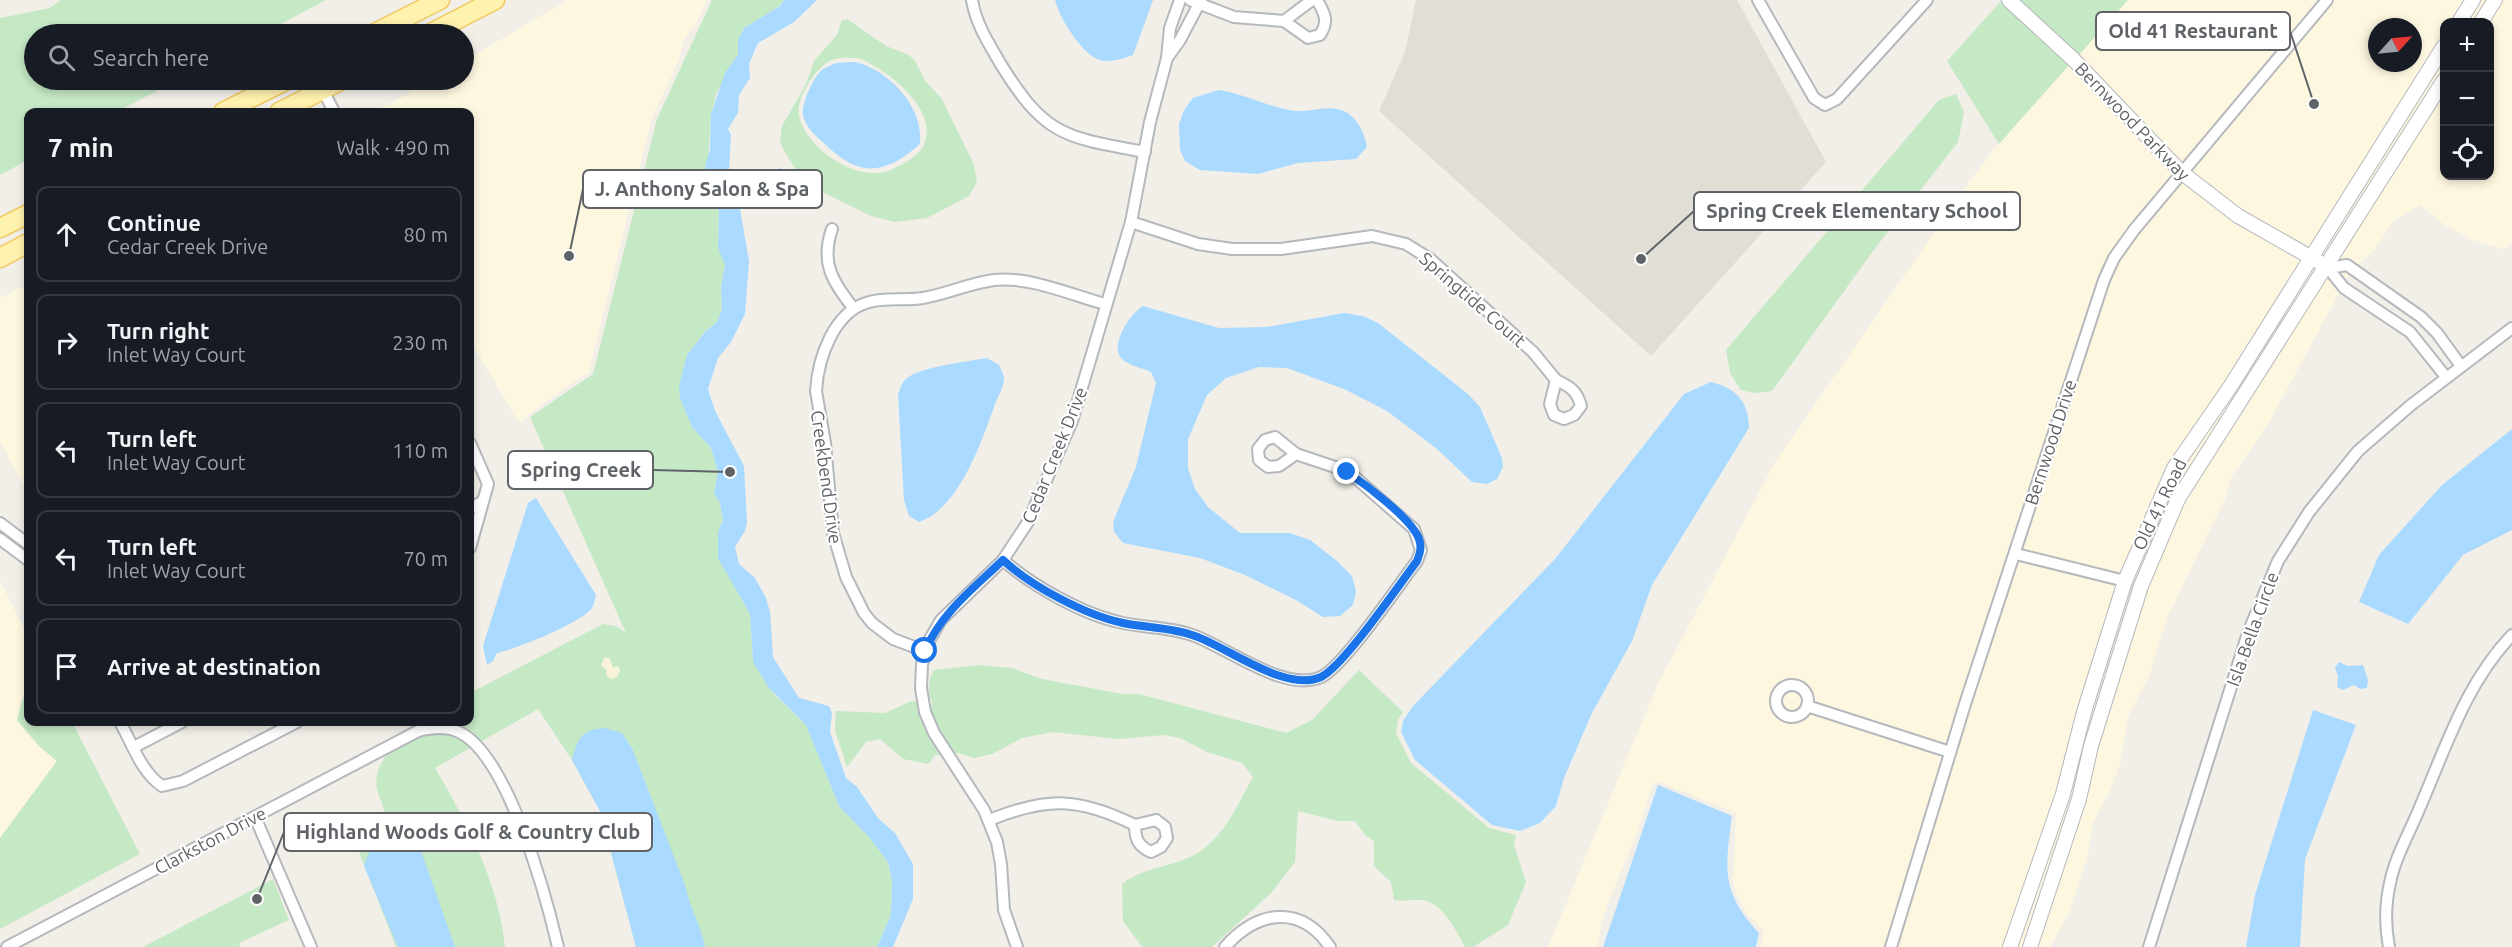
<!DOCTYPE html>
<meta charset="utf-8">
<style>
body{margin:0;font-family:Ubuntu,sans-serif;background:#20242c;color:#f1f3f6}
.controls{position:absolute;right:18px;top:18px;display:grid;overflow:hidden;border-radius:12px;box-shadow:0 3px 9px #0003}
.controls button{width:54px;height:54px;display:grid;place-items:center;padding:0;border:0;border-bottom:2px solid #363941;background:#171b24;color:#f1f3f6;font:30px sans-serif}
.compass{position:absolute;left:2368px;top:18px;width:54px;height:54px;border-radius:50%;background:#171b24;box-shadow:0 3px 9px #0003;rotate:63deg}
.stop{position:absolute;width:18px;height:18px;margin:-14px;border:4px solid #1a73e8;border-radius:50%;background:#fff}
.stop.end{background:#1a73e8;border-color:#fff;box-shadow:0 2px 6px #0008}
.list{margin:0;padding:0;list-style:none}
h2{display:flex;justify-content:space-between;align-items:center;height:78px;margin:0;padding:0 24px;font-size:26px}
h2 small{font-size:20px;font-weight:400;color:#9ea1a6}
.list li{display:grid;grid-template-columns:39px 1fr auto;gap:18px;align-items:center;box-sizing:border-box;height:96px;margin:0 12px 12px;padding:0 12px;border:2px solid #363941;border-radius:12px}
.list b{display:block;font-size:22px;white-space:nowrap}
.list p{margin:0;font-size:20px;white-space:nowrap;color:#9ea1a6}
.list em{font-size:20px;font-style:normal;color:#9ea1a6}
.icon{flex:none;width:33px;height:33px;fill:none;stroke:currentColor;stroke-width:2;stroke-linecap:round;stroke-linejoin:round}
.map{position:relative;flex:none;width:2512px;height:947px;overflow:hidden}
.search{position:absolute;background:#171b24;box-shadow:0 3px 9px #0003;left:24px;top:24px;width:450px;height:66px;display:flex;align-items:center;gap:15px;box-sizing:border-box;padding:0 21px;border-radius:33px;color:#9ea1a6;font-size:22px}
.panel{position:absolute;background:#171b24;box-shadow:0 3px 9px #0003;left:24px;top:108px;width:450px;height:618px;border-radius:12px}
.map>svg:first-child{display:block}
.commercial{fill:#fef7e0;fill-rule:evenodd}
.education{fill:#e1ded6}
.green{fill:#c5e8c5;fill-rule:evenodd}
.sand{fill:#fbf3d9}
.water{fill:#aadaff}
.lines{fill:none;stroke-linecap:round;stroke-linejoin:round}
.minor-casing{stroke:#b5b8bc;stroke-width:14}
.tertiary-casing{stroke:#b5b8bc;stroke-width:16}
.primary-casing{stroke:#f2c960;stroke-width:21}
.minor{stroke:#fff;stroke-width:10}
.tertiary{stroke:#fff;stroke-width:14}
.primary{stroke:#fff2af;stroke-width:18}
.route{stroke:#1a73e8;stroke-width:8}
.labels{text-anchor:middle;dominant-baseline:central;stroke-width:4.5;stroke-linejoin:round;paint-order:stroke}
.street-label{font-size:18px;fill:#5f6368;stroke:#fff}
.leader{fill:none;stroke:#5f6368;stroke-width:2}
.callout-dot{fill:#5f6368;stroke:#fff;stroke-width:2}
.callout{fill:#fff;stroke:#5f6368;stroke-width:2}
.callout-label{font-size:20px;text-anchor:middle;font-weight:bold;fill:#5f6368}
</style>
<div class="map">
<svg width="2512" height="947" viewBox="0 0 2512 947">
<rect width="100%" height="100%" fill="#f1efe8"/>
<g class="commercial">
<path d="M568,0h139l-12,26 -10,11 -6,23 -27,58 -63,254 -61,42 -2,5 -7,4 -49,-83v-228h-98l35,-17 4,-5 18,-10h35v-19z"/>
<path d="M2128,0h339l-14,22h-9v13l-133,214 -70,-37 -56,-43 -107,-113zM2377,27h36v36h-36z"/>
<path d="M2479,0h10l-15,22h-8z"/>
<path d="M2502,0h10v242l-8,7 -31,-9 -27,-14 -26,-21 -27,16 -17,27 -26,25 -83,153 -37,53 -4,18 -58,119 -19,60 -21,41 -8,47 -11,29 -16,29 -5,33 -19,58 -19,34h-14l110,-360 37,-86 126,-199 27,-36 108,-176v86h46v-154h-3z"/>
<path d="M2444,56v14l-118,189 -5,-4z"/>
<path d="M2070,64l107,113 128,82 -139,212 -35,77 -74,245 -53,154h-243l3,-15 -19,-21 -12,-26 3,-72 -79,-32 -4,3 -20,59 -25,59 -7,23 -3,22h-50l110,-263 117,-222 197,-284 26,-34z"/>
<path d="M2314,265l6,4 -160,255 -23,55 -5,-2 47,-106z"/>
<path d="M28,284v210l-28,-53v-143z"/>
<path d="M0,581l28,56v51l-7,14 -4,18 22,26 18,15 -57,77z"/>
<path d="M2129,588l5,2 -61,208 -49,149h-8z"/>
</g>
<path class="education" d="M1416,0h321l89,162 -175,194 -272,-245 26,-59z"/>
<g class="green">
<path d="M61,0h265l-64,34h-228v46h144l-62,32h-88v48l-28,15v-157l50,-10z"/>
<path d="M712,0h72l-4,6 -36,22 -6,12v15l-21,37 -6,22 -4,63 12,34 -1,23 7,31 -4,22 1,21 -5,14 -12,10 -18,23 -7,43 12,29 19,21 7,24 -4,21 6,10 3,17 -5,12 10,43 22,39 3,48 21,32 32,31 33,81 30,31 19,25 4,18 -1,35 -14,32h-241l-36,-136 -28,-51 -34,-51 -103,59c32,54 64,116 70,179h-109l-37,-95 2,-13 23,-18c2,-14 -4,-20 -7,-32 -6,-28 26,-53 46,-67h47v-29l133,-69 13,2 10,7 -96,-216 63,-43 64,-255z"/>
<path d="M2018,0h110l-50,56z"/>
<path d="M2001,1l69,63 -71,80 -52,-83z"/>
<path d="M847,19l39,27 23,9 6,6 11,21 16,17 32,66 3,17 -8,14 -42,22 -32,4 -24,-6 -67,-33 -21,-34 -3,-7 2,-16 24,-42 8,-23 23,-26 5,-15zM858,58c28,10 82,52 66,87 -5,11 -25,22 -36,26 -33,11 -82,-23 -89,-55 -4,-17 19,-54 36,-57 7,-2 16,-1 23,-1z"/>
<path d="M1956,94l8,18 -6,30 -85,109 -101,140 -18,2 -13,-3 -11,-17 -4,-23 213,-250z"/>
<path d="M980,665l32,3 30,11 32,6 49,9h16l147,39 26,-13 47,-50 44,42 -5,7 -2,14 15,30 78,65 27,7 -2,10 12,37 -18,43 -35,22h-8c-9,-16 -21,-43 -42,-47 -9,-1 -19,2 -29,0l-3,-18 -17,-16v-25l-9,-6 -10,-14h-17l-40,-10 -3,51 -23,30 -60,55h-70l-19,-26 -1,-37c23,-18 54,-17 77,-32 26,-17 39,-48 54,-75l-11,-14 -35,-11 -27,-14 -16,-3 -46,4 -65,-7 -31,6 -30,16 -17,4 -17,-5 -23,2 -6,9 -26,-5 -23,-20 -14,3 -19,25 -12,-36 1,-20 49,2 26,-12 22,4c-5,-13 -6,-23 1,-35z"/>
<path d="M26,688h2v34h44l68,132 -140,75v-91l57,-77 -18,-15 -22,-26z"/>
<path d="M273,879l16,41 -50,23 1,4h-97z"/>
</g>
<path class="sand" d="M605,657l5,2 3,9 5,-2 2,5 -3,6 -7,2 -4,-4 1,-5 -6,-5z"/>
<g class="water">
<path d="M784,0h33l-23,22 -36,21 -9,21 1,14 -11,17 -1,18 -10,16 3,6 -3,52 2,5c16,8 39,-16 51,-25v3l-12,9 -11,13 -19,11 10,58 -4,53 -14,28 -13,16 -10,31 7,22 29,55 3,56 -2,9 -10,16 4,17 16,14 11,20 4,14 3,45 26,41 30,8 3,7 -2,19 16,46 11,9 21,31 17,15 18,31v35l-20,48h-16l14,-32 1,-35 -4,-18 -19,-25 -30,-31 -33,-81 -37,-37 -16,-26 -3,-48 -32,-56v-26l5,-12 -3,-17 -6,-10 4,-21 -7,-24 -19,-21 -12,-29 -1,-12 8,-31 18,-23 12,-10 5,-13 -1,-22 4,-22 -7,-17 1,-37 -14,-44 5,-18 1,-35 14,-41 13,-18v-15l6,-12 36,-22z"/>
<path d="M1055,0h98l-20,55c-9,3 -22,8 -33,5 -18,-5 -41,-43 -45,-60z"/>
<path d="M836,63c7,0 16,-2 23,0 33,10 65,46 61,81 -35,31 -61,34 -95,0 -8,-7 -20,-17 -22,-29 -2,-12 11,-39 20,-46 4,-2 9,-4 13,-6z"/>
<path d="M1219,90c26,4 51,18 77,21 13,1 28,-5 41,-2 18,3 27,22 30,38l-11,12 -58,4 -40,11 -58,-4 -15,-9 -5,-11 -1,-26 5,-14 9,-12z"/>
<path d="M1143,306l76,22 48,-1 77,-14 19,3 15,7 90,71 12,13 22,51 1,9 -6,12 -10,5 -15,-2 -35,-33 -50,-38 -43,-22 -57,-21 -28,-1 -33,11 -19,17 -19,44v29l7,21 13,18 32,26h50l20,7 27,21 15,15 4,15 -3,14 -13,11 -17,1 -27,-17 -51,-25 -45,-17 -77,-15 -9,-11 -1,-10 23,-55 20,-84 -5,-11c-8,-4 -24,-7 -30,-14 -11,-14 9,-44 22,-52z"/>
<path d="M987,358l12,7c1,3 5,9 5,13 0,8 -6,19 -9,26 -13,37 -36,105 -76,118l-10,-6 -5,-16 -6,-105c2,-6 4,-13 9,-17 17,-12 59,-16 80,-20z"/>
<path d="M1711,382c25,6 38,20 38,46l-97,157 -20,56 -40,72 -28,65 -8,28 -16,17 -20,8 -28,-6 -77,-65 -14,-28 2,-11 10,-15 142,-147 129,-165z"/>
<path d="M2512,429v101l-49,25 -55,69 -49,-22 20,-47 63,-70z"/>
<path d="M536,498l60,97c-1,4 -2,10 -4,13 -11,15 -76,41 -95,45l-4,8 -6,4 -4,-19 45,-143z"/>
<path d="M2339,662l9,4 15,-1 5,15 -1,8 -7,1 -6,-4 -11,5 -6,-3 1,-11 -3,-8z"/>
<path d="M2313,710l43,15 -51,134 -5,88h-54l9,-52z"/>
<path d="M605,728l17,5 10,15 53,137c4,22 16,40 20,62h-69l-36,-136 -28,-51c6,-22 9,-30 33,-32z"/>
<path d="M1658,785l74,31c-7,53 -11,76 27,117l-3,14h-153z"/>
<path d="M407,830l8,4 40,113h-57l-34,-81c10,-28 15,-29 43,-36z"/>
</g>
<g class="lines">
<g class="minor-casing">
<g id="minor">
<path d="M972,0c4,24 16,42 28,63 45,73 63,74 145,89"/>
<path d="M1190,0l44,17 50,4 28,-21"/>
<path d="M1758,0l56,98 11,7 12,-6 90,-99"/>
<path d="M1284,21l24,17 12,-3c9,-14 5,-21 -3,-35"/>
<path d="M1167,58l13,-18 21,-40"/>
<path d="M323,90l11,22"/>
<path d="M1131,222l67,22 34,5h49l91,-13 34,8 24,15 103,93 23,28"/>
<path d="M832,229c-12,35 1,52 21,79"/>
<path d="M2328,268l19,-3 74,52 16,16 24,33"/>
<path d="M2328,268l16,20 66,44 36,45"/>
<path d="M1556,380c15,7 21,11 25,26l-7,9 -10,4 -10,-4 -4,-11z"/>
<path d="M1275,437l21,17 -17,12 -11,1 -9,-7 -1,-11 7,-9z"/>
<path d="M470,443l18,41 -18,64"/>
<path d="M470,509l13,-8"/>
<path d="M0,523l28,21"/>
<path d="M0,539l28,21"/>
<path d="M2016,554l109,27"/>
<path d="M1003,560c29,26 81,55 120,63 24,5 49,4 72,13 34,13 91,57 126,41 22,-10 78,-92 96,-116l4,-11 -7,-21 -57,-50 -22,-12 -39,-13"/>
<path d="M925,651l-32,-12 -21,-16 -8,-10 -18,-36 -13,-44 -8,-90 -9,-52c2,-33 18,-80 53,-89 17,-5 36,-1 54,-4 24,-4 47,-15 71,-18 36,-4 77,15 111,24"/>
<circle cx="1792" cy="701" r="16"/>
<path d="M1807,706l143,46"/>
<path d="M120,722c12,21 21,50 42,64l21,-5 114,-59"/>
<path d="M134,747l48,-25"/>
<path d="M255,817l56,130"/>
<path d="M989,820c58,-23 89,-23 146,5"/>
<path d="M1156,820l9,7 2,11 -6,9 -10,5c-13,-6 -16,-13 -16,-27z"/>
<path d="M7,947l411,-216c14,-3 27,-5 41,1 49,23 87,164 99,215"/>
<path d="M1017,947l-13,-37 -3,-46 -4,-22 -13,-32 -50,-77 -9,-21 -4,-24 1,-24 8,-25 11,-19 62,-60 25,-38 44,-101 59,-199 19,-100 17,-64 3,-30 10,-28"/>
<path d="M1225,947c32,-36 75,-44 105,0"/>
<path d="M1891,947l74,-243 139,-424 10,-22 20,-28 193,-230"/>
<path d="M2149,947l99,-314 30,-72 31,-49 49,-61 53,-46 101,-77"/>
<path d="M2389,947c-4,-21 -4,-42 1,-64 5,-26 20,-51 30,-76 26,-60 46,-124 92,-172"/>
</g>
</g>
<g class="tertiary-casing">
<g id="tertiary">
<path d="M2009,0l65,60 107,112 57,44 81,46"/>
<path d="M2459,22l14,-22"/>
<path d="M2481,22l14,-22"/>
<path d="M2010,947l53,-153 21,-82 41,-131 49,-113 56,-81 214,-341"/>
<path d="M2030,947l49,-148 12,-53 50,-160 37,-87 266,-419"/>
</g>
</g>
<g class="primary-casing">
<g id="primary">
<path d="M373,34l67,-34"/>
<path d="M429,34l66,-34"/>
<path d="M223,112l64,-32"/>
<path d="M279,112l63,-32"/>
<path d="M0,228l28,-14"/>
<path d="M0,258l28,-15"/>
</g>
</g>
<use href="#minor" class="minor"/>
<use href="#tertiary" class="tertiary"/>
<use href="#primary" class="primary"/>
</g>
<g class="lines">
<path class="route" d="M925,651c16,-38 49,-63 78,-91 28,26 82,55 120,63 24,5 49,4 72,13 34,12 91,57 126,41 22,-10 78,-92 96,-116 3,-8 5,-14 2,-22 -7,-20 -54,-55 -72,-67"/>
</g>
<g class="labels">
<g class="street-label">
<text transform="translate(2133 121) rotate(46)">Bernwood Parkway</text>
<text transform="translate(1473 299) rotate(41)">Springtide Court</text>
<text transform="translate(2050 442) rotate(-72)">Bernwood Drive</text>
<text transform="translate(1054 455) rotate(-68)">Cedar Creek Drive</text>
<text transform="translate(827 477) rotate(82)">Creekbend Drive</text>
<text transform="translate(2159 504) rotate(-64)">Old 41 Road</text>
<text transform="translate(2252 629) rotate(-70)">Isla Bella Circle</text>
<text transform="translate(210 840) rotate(-28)">Clarkston Drive</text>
</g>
</g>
<path class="leader" d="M2314 104L2290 31M569 256L583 189M1641 259L1694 211M730 472L653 470M257 899L284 832"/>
<g class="callout-dot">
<circle cx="2314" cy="104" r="6"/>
<circle cx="569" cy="256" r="6"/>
<circle cx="1641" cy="259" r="6"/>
<circle cx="730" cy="472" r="6"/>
<circle cx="257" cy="899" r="6"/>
</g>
<g class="callout">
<rect x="2096" y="12" width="194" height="38" rx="6"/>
<rect x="583" y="170" width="239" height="38" rx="6"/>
<rect x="1694" y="192" width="326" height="38" rx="6"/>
<rect x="508" y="451" width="145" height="38" rx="6"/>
<rect x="284" y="813" width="368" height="38" rx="6"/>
</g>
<g class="callout-label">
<text x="2193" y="38">Old 41 Restaurant</text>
<text x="702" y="196">J. Anthony Salon &amp; Spa</text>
<text x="1857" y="218">Spring Creek Elementary School</text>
<text x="581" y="477">Spring Creek</text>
<text x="468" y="839">Highland Woods Golf &amp; Country Club</text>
</g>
</svg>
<div class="controls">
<button>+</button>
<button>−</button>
<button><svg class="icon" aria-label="locate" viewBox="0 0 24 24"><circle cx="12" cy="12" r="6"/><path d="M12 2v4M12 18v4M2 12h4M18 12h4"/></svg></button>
</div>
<svg class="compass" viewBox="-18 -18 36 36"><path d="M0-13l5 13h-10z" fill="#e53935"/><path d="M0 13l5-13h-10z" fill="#9ea1a6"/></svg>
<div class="stop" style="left:925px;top:651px"></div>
<div class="stop end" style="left:1347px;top:472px"></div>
<div class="search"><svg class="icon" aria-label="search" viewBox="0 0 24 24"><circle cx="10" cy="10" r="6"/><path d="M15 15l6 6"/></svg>Search here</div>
<section class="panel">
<h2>7 min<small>Walk · 490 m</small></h2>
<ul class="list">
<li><svg class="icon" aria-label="ahead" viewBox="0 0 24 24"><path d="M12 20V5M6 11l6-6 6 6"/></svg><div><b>Continue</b><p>Cedar Creek Drive</p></div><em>80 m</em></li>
<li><svg class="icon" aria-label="right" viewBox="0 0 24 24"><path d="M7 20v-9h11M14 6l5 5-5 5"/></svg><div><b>Turn right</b><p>Inlet Way Court</p></div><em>230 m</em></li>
<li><svg class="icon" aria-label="left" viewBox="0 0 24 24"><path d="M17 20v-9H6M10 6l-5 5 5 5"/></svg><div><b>Turn left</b><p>Inlet Way Court</p></div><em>110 m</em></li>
<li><svg class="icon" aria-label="left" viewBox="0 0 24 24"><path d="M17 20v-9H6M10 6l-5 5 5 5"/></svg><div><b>Turn left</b><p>Inlet Way Court</p></div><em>70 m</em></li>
<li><svg class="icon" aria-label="arrive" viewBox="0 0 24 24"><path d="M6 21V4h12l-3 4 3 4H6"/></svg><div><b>Arrive at destination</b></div></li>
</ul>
</section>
</div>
